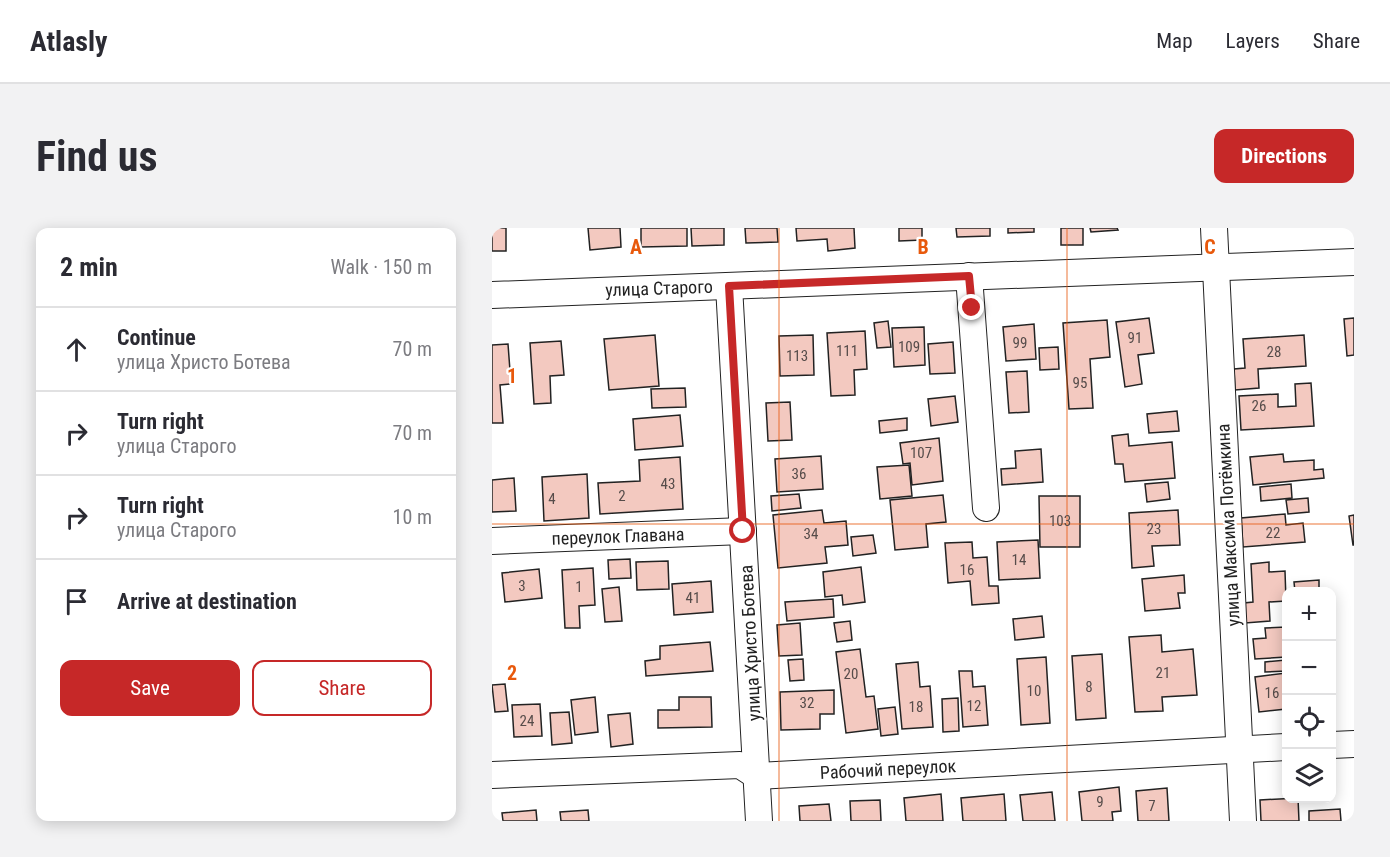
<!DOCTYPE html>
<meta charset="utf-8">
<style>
body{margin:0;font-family:"Roboto Condensed",sans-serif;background:#f2f2f3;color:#2b2b33}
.controls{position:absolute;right:18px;bottom:18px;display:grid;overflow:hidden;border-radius:12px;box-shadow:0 3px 15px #0003}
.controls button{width:54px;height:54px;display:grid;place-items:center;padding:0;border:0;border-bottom:2px solid #e1e1e2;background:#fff;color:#2b2b33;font:30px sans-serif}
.stop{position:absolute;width:18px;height:18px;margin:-14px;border:4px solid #c62828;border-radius:50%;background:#fff}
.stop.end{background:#c62828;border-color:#fff;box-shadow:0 2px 6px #0008}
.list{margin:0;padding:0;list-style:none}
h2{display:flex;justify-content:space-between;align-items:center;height:78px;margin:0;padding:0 24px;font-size:26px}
h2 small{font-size:20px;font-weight:400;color:#7c7c81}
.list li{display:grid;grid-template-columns:39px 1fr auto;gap:18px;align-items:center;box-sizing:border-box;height:84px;padding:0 24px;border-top:2px solid #e1e1e2}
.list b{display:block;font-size:22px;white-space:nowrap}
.list p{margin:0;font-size:20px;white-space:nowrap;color:#7c7c81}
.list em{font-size:20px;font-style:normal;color:#7c7c81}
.actions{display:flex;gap:12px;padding:18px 24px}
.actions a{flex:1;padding:14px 0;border:2px solid #c62828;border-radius:12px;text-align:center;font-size:21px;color:#c62828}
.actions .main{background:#c62828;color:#fff}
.icon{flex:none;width:33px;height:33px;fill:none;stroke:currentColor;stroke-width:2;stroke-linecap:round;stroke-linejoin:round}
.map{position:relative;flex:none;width:862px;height:593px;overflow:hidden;border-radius:12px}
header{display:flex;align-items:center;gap:36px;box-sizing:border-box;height:84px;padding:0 30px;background:#fff;border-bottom:2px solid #e1e1e2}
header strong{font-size:28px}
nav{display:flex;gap:33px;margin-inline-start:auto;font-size:21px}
.intro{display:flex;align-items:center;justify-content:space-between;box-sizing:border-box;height:144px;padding:0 36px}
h1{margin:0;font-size:42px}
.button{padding:15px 27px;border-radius:12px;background:#c62828;color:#fff;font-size:21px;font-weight:700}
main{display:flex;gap:36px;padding:0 36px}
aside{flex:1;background:#fff;border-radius:12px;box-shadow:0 3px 15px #0003}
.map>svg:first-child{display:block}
.building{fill:#f3c9c0;stroke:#222;stroke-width:1.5}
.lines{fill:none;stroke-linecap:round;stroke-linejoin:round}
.minor-casing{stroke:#222;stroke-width:28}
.minor{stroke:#fff;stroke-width:26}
.route{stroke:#c62828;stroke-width:8}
.grid{fill:none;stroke:#e8590c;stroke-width:1.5;stroke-opacity:0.55}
.labels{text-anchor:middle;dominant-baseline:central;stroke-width:4.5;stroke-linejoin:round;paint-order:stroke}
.number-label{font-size:15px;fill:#564c4a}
.street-label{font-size:18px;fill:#222;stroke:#fff}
.grid-label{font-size:20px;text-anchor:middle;font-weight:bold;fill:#e8590c;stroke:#fff;stroke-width:4.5;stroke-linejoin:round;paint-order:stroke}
</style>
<header>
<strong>Atlasly</strong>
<nav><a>Map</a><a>Layers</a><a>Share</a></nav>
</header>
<div class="intro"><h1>Find us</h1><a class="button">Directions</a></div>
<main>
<aside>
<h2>2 min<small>Walk · 150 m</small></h2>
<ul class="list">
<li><svg class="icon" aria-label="ahead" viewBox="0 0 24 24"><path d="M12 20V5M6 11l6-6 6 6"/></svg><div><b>Continue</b><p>улица Христо Ботева</p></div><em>70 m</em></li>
<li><svg class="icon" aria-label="right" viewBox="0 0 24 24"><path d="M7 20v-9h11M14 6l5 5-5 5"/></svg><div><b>Turn right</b><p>улица Старого</p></div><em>70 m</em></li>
<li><svg class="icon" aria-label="right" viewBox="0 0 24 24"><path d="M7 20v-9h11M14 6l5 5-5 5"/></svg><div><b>Turn right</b><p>улица Старого</p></div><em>10 m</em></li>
<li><svg class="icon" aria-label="arrive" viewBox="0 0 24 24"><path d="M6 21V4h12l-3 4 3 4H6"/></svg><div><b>Arrive at destination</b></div></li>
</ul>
<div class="actions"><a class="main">Save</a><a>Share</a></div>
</aside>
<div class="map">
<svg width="862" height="593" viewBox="0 0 862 593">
<rect width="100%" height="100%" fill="#fff"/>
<g class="building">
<rect x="0" y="0" width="14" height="23"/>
<path d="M96,0h32l1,19 -31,3z"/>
<path d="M149,0h46v18l-46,1z"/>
<path d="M199,0h33v17l-32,1z"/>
<path d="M253,0h32l1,14 -32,1z"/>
<path d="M304,0h58l1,20 -27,3 -1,-12 -30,2z"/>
<path d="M407,0h23v12l-23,1z"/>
<path d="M464,0h34v8l-33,1z"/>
<path d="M516,0h26v4l-26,1z"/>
<rect x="569" y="0" width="22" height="17"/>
<path d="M598,0h27l1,2 -27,2z"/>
<path d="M657,90l5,35 -16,2 4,29 -17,3 -9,-65z"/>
<path d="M862,90v37l-7,1 -3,-37z"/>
<path d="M615,92l3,37 -20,2 3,49 -24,1 -6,-86z"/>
<path d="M396,93l3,26 -14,1 -3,-25z"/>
<path d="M542,96l2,35 -30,2 -3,-34z"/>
<path d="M432,99l1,38 -31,2 -2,-39z"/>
<path d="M373,103l2,38 -13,1 1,25 -24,1 -4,-63z"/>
<path d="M163,107l4,51 -50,4 -5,-51z"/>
<path d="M321,107l1,40 -34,1 -1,-40z"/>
<path d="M812,107l2,31 -48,3 1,19 -24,2 -1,-21 11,-1 -2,-29z"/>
<path d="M69,113l3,34 -14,1 1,27 -17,1 -4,-61z"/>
<path d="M461,114l2,31 -25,1 -2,-30z"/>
<path d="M16,116l3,40 -11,1 3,38h-11v-78z"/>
<path d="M566,119l1,22 -19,1 -1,-22z"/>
<path d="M535,143l2,41 -20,1 -3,-41z"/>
<path d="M819,155l3,43 -73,4 -2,-34 39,-2v13l18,-1 -1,-22z"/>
<path d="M193,160l1,19 -34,1 -1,-19z"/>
<path d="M463,168l3,26 -27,4 -3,-27z"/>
<path d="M298,174l2,38 -24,1 -2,-38z"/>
<path d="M685,183l2,20 -30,2 -2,-19z"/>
<path d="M188,187l3,31 -48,4 -2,-31z"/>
<path d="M415,190v12l-27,3 -1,-12z"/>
<path d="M636,206l1,12 43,-4 3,36 -50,4 -2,-18h-8l-3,-28z"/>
<path d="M447,210l4,43 -31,4 -2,-22 -7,1 -3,-21z"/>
<path d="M549,221l2,33 -41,3 -1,-16 15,-1 -1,-17z"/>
<path d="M791,226l1,8 30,-2v10l9,-1 1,9 -71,7 -3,-28z"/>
<path d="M329,228l2,33 -46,3 -2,-33z"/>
<path d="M188,229l3,52 -83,5 -2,-31 42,-2 -1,-21z"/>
<path d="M417,237l3,31 -32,3 -3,-32z"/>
<path d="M95,246l2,44 -45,3 -2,-44z"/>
<path d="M22,250l2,33 -24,1v-32z"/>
<path d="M676,254l2,17 -23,3 -2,-18z"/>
<path d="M799,256l1,14 -31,3 -1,-14z"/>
<path d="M307,266l2,14 -29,3 -1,-15z"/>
<path d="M451,267l3,27 -20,2 2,23 -33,3 -5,-50z"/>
<path d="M547,268h41v51h-40z"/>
<path d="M816,270l1,14 -21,2 -2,-14z"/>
<path d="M330,282l2,13 22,-2 2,24 -23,2 2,16 -49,5 -5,-53z"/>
<path d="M686,282l2,35 -28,1 2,20 -22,2 -3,-55z"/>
<path d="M793,286l1,11 17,-2 2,19 -62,5 -2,-29z"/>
<path d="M862,287v30h-1l-4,-29z"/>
<path d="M381,307l3,18 -23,3 -2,-19z"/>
<path d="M546,312l2,38 -41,2 -2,-38z"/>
<path d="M480,314l1,16 14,-1 2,29h9l1,17 -27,2 -2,-24 -22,2 -3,-40z"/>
<path d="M138,331l1,19 -22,1 -1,-19z"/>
<path d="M176,333l1,28 -32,1 -1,-28z"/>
<path d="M777,334v10l16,-1 1,30 -17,1 1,19 -25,2 -1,-20 9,-1 -2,-38z"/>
<path d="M369,339l4,35 -22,3 -1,-10 -17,2 -2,-25z"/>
<path d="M101,340l2,37 -16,1 1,22h-15l-3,-58z"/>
<path d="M47,341l3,29 -37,4 -3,-29z"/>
<path d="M692,347l1,18h-7l2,15 -35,3 -3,-32z"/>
<path d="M827,352v12h-24l-1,-10z"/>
<path d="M219,353l2,31 -39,3 -2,-31z"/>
<path d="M127,359l3,34 -17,1 -3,-33z"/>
<path d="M341,371l1,18 -47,4 -2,-19z"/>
<path d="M550,388l2,21 -29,3 -2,-21z"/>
<path d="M358,393l2,19 -15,2 -3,-19z"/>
<path d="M308,395l2,32 -23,1 -2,-31z"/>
<path d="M794,399v30l-31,2 -2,-20 13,-1 -1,-10z"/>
<path d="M669,407l1,17 31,-3 4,46 -35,2 1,14 -28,1 -6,-75z"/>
<path d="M218,414l3,29 -67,5 -1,-15 15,-2v-13z"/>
<path d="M368,421l6,48 8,-1 4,33 -32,4 -10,-81z"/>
<path d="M610,426l4,64 -30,2 -4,-64z"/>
<path d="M554,429l4,66 -29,2 -4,-66z"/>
<path d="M311,431l1,21 -14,1 -2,-21z"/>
<path d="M794,432v11l-21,1v-10z"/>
<path d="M426,434l2,25 10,-1 3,41 -31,2 -6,-65z"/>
<path d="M467,443h13l1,16 12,-1 3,39 -25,2z"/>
<path d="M794,445v36l-27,3 -4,-35z"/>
<path d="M13,456l3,27 -13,1 -3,-27z"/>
<path d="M342,462v24h-14v15l-39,1 -1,-38z"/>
<path d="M103,469l3,35 -23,3 -4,-35z"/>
<path d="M187,469h32l1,30 -54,1v-18h21z"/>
<path d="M466,470l1,33 -16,1 -1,-33z"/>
<path d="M48,476l2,32 -28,1 -2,-32z"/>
<path d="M403,479l3,27 -17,2 -3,-27z"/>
<path d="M77,484l3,31 -20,2 -2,-32z"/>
<path d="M138,485l3,31 -22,3 -3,-32z"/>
<path d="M627,559l2,24 -9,1 1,9h-31l-3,-29z"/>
<path d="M675,560l2,33h-31l-2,-30z"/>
<path d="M560,564l3,29h-32l-3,-26z"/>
<path d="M449,566l2,27h-37l-2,-23z"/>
<path d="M512,566l2,27h-43l-2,-23z"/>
<path d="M806,570l1,23h-38l-1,-21z"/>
<path d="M388,572l1,21h-30l-1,-20z"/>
<path d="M337,576l2,17h-31l-1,-15z"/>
<path d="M848,581l1,12h-32v-10z"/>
<path d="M44,582l1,11h-34l-1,-8z"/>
<path d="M96,582l1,11h-28l-1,-9z"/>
</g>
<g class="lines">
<g class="minor-casing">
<g id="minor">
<path d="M722,0l29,593"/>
<path d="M477,48l17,232"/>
<path d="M237,58l30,535"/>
<path d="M0,67l862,-33"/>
<path d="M0,313l251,-10"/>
<path d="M840,517l22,-1"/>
<path d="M0,547l248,-10 17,11 529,-29"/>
</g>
</g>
<use href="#minor" class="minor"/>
</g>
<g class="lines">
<path class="route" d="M251,303l-14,-245 240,-10 3,32"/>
</g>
<path class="grid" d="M287,0v593M575,0v593M0,296h862"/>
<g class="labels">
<g class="number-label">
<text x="643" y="110">91</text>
<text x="528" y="115">99</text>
<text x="417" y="119">109</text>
<text x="355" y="123">111</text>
<text x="782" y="124">28</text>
<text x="305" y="128">113</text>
<text x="588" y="155">95</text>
<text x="767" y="178">26</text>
<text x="429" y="225">107</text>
<text x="307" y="246">36</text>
<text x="176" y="256">43</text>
<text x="130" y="268">2</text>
<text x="60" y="271">4</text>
<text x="568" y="293">103</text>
<text x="662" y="301">23</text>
<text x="781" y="305">22</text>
<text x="319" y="306">34</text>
<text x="527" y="332">14</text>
<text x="475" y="342">16</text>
<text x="30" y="358">3</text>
<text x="87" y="359">1</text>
<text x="201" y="370">41</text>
<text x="671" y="445">21</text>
<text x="359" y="446">20</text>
<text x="597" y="459">8</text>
<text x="542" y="463">10</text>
<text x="780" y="465">16</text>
<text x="315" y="475">32</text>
<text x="482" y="478">12</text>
<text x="424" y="479">18</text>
<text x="35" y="493">24</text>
<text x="608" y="574">9</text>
<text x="660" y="578">7</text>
</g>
<g class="street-label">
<text transform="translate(167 60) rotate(-2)">улица Старого</text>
<text transform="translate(736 297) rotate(-93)">улица Максима Потёмкина</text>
<text transform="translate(126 308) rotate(-2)">переулок Главана</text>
<text transform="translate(258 415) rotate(-93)">улица Христо Ботева</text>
<text transform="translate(396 541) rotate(-3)">Рабочий переулок</text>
</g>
</g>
<g class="grid-label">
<text x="144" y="26">A</text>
<text x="431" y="26">B</text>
<text x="718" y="26">C</text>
<text x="20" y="155">1</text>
<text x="20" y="452">2</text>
</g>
</svg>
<div class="controls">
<button>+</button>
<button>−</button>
<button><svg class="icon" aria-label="locate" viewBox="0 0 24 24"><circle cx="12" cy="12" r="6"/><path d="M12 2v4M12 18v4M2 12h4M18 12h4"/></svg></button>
<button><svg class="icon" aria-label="layers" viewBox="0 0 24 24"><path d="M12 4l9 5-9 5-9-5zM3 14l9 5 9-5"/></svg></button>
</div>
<div class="stop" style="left:251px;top:303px"></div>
<div class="stop end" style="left:480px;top:80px"></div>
</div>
</main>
